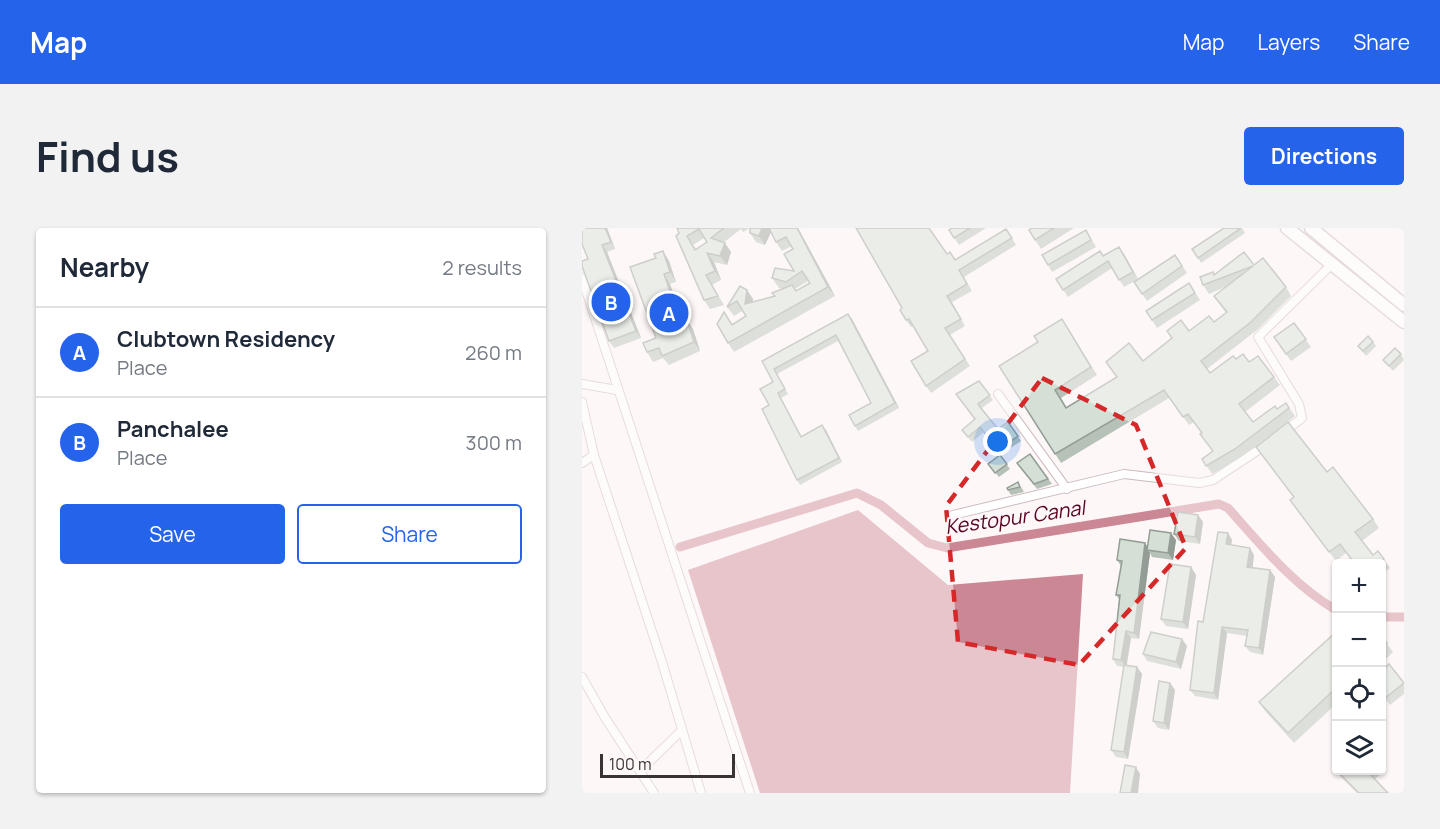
<!DOCTYPE html>
<meta charset="utf-8">
<style>
body{margin:0;font-family:Manrope,sans-serif;background:#f2f2f3;color:#1f2937}
.controls{position:absolute;right:18px;bottom:18px;display:grid;overflow:hidden;border-radius:6px;box-shadow:0 2px 4px #0004}
.controls button{width:54px;height:54px;display:grid;place-items:center;padding:0;border:0;border-bottom:2px solid #e0e1e3;background:#fff;color:#1f2937;font:30px sans-serif}
.scale{position:absolute;left:18px;bottom:15px;width:135px;box-sizing:border-box;padding-left:6px;border:3px solid #393334;border-top:0;font-size:16px;line-height:21px;white-space:nowrap;color:#393334;-webkit-text-stroke:4px #fef7f8;paint-order:stroke}
.you{position:absolute;left:416px;top:214px;width:21px;height:21px;margin:-15px;border:4px solid #fff;border-radius:50%;background:#1a73e8;box-shadow:0 0 0 9px #1a73e833}
.badge{display:grid;place-items:center;width:39px;height:39px;border-radius:50%;background:#2563eb;color:#fff;font-size:20px;font-weight:700}
.pin{position:absolute;translate:-50% -50%;border:3px solid #fff;box-shadow:0 2px 6px #0006}
.list{margin:0;padding:0;list-style:none}
h2{display:flex;justify-content:space-between;align-items:center;height:78px;margin:0;padding:0 24px;font-size:26px}
h2 small{font-size:20px;font-weight:400;color:#747a83}
.list li{display:grid;grid-template-columns:39px 1fr auto;gap:18px;align-items:center;box-sizing:border-box;height:90px;padding:0 24px;border-top:2px solid #e0e1e3}
.list b{display:block;font-size:22px;white-space:nowrap}
.list p{margin:0;font-size:20px;white-space:nowrap;color:#747a83}
.list em{font-size:20px;font-style:normal;color:#747a83}
.actions{display:flex;gap:12px;padding:18px 24px}
.actions a{flex:1;padding:14px 0;border:2px solid #2563eb;border-radius:6px;text-align:center;font-size:21px;color:#2563eb}
.actions .main{background:#2563eb;color:#fff}
.icon{flex:none;width:33px;height:33px;fill:none;stroke:currentColor;stroke-width:2;stroke-linecap:round;stroke-linejoin:round}
.map{position:relative;flex:none;width:822px;height:565px;overflow:hidden;border-radius:6px}
header{display:flex;align-items:center;gap:36px;box-sizing:border-box;height:84px;padding:0 30px;background:#2563eb;color:#fff}
header strong{font-size:28px}
nav{display:flex;gap:33px;margin-inline-start:auto;font-size:21px}
.intro{display:flex;align-items:center;justify-content:space-between;box-sizing:border-box;height:144px;padding:0 36px}
h1{margin:0;font-size:42px}
.button{padding:15px 27px;border-radius:6px;background:#2563eb;color:#fff;font-size:21px;font-weight:700}
main{display:flex;gap:36px;padding:0 36px}
aside{flex:1;background:#fff;border-radius:6px;box-shadow:0 2px 4px #0004}
.map>svg:first-child{display:block}
.water{fill:#cc8794}
.lines{fill:none;stroke-linecap:round;stroke-linejoin:round}
.canal{stroke:#cc8794;stroke-width:9}
.minor-casing{stroke:#cbbabd;stroke-width:10}
.primary-casing{stroke:#cbbabd;stroke-width:15}
.minor{stroke:#fff;stroke-width:8}
.primary{stroke:#fff;stroke-width:12}
.wall{fill:#b6c1b7;fill-rule:evenodd}
.shaded-wall{fill:#949d95}
.building{fill:#d4e0d5;stroke:#949d95;stroke-width:1.5;fill-rule:evenodd}
.marked{fill:none;stroke:#d62828;stroke-width:4.5;stroke-dasharray:12 8;stroke-linejoin:round}
.labels{text-anchor:middle;dominant-baseline:central;stroke-width:4.5;stroke-linejoin:round;paint-order:stroke}
.water-label{font-size:20px;font-style:italic;fill:#590323;stroke:#fef7f8}
</style>
<header>
<strong>Map</strong>
<nav><a>Map</a><a>Layers</a><a>Share</a></nav>
</header>
<div class="intro"><h1>Find us</h1><a class="button">Directions</a></div>
<main>
<aside>
<h2>Nearby<small>2 results</small></h2>
<ul class="list">
<li><span class="badge">A</span><div><b>Clubtown Residency</b><p>Place</p></div><em>260 m</em></li>
<li><span class="badge">B</span><div><b>Panchalee</b><p>Place</p></div><em>300 m</em></li>
</ul>
<div class="actions"><a class="main">Save</a><a>Share</a></div>
</aside>
<div class="map">
<svg width="822" height="565" viewBox="0 0 822 565">
<rect width="100%" height="100%" fill="#fef7f8"/>
<path class="water" d="M276,282l90,75 135,-11 -13,219h-310l-72,-223z"/>
<g class="lines">
<g class="canal">
<path d="M98,319l177,-54 24,12 47,38 19,5 272,-44 9,4c33,37 65,77 108,102"/>
<path d="M800,389h22"/>
</g>
<g class="minor-casing">
<g id="minor">
<path d="M0,50l168,515"/>
<path d="M0,156l35,6"/>
<path d="M416,166l69,95"/>
<path d="M0,174l12,53 68,207 39,131"/>
<path d="M703,203l17,-13 -3,-14 -41,-67 74,-73"/>
<path d="M0,235l12,-8"/>
<path d="M371,287l171,-41 75,9 14,-3 53,-35"/>
<path d="M0,449l22,39 50,77"/>
<path d="M59,542l41,-40"/>
</g>
</g>
<g class="primary-casing">
<g id="primary">
<path d="M705,0l117,94"/>
<path d="M729,0l93,77"/>
</g>
</g>
<use href="#minor" class="minor"/>
<use href="#primary" class="primary"/>
</g>
<g class="wall">
<path d="M25,0l8,21 -8,3 34,86 -27,10 -5,-7 -21,-82z"/>
<path d="M95,0h73l-7,4 -2,-3 -18,14 8,9 -4,13 -13,-3 7,18 -9,5 12,20 -14,4 -6,-9zM122,10l3,4 -11,7 -3,-4z"/>
<path d="M168,0h48l37,68 -101,56 -6,-9 4,-18 14,-9 -4,-5 -8,5 -7,-9 13,-21 13,13v3l21,-6 -2,-3 11,-4 -4,-1 -7,-10 22,-7 -1,-22 -1,-3 -10,5 -6,-9 -5,-10 -6,13 -9,-3 -6,-9zM226,53l2,2 -14,8 -1,-2z"/>
<path d="M370,0h34l-27,17 -10,-15z"/>
<path d="M450,0h42l-33,21 -6,-9z"/>
<path d="M660,0l3,5 -44,30 -9,-14z"/>
<path d="M424,1l10,16 -52,32 8,14 -20,11 13,24 -15,9 20,31 -39,27 -5,-7 2,-35 -15,-25 -2,1 -5,-7 -4,-12 45,-54 9,6z"/>
<path d="M504,2l10,17 -44,25 -4,-7z"/>
<path d="M542,26l14,25 -14,8 -12,-19 -44,29 -12,-18 47,-23z"/>
<path d="M593,27l12,18 -40,28 -13,-19z"/>
<path d="M74,30l13,3 7,21 -6,2 12,35 -8,2 1,3 18,5 7,22 -31,14 -6,-7 -10,4 -6,-10 9,-14z"/>
<path d="M672,37l32,22 5,9 -34,34 -50,39 3,4 26,-14 13,3 9,-6 22,29 -35,27 8,10 24,-13 9,-6 9,13 -54,41 -29,17 -10,-15 11,-8 -11,-18 -8,-11 -5,3 -20,-27 -108,65 -62,-97 69,-38 29,47 -36,23 6,10 50,-31 -11,-15 37,-1 46,-30 25,-9 12,-9 -12,-17 11,-9 -16,7 -6,-9 10,-13 1,3z"/>
<path d="M607,55l11,17 -43,28 -11,-17z"/>
<path d="M270,91l47,89 -41,23 -3,-5 16,-23 -33,-62 -61,33 11,20 -7,4 21,39 20,-12 20,37 -42,23 -3,-5 -28,-75 4,-23 -11,-21z"/>
<path d="M712,95l17,24 -20,14 -17,-24z"/>
<path d="M791,114l3,4 -10,10 -8,-10z"/>
<path d="M819,126l3,6 -11,11 -10,-11z"/>
<path d="M397,153l14,19 -11,8 16,21 10,-7 13,19 -20,13 -17,-22 -12,10 -10,-12 13,-11z"/>
<path d="M448,226l22,30 -15,5 -16,-21z"/>
<path d="M418,227l10,14 -11,8 -11,-13z"/>
<path d="M745,244l46,47 6,9 -17,13 11,14 5,-4 12,17 -8,6v-10h-28l-8,-11 -10,8 -40,-52z"/>
<path d="M439,259l3,5 -13,3 -3,-5z"/>
<path d="M616,287l5,7 -3,22 -21,-3 -5,-7z"/>
<path d="M646,305l4,7 -1,5 23,10 -2,13 18,2 5,7 -12,78 -13,-3 -5,-6 2,-10 -20,-3 -9,67 -23,-4 -5,-6 13,-68z"/>
<path d="M594,312l-3,20 -21,-3 -2,-4 -11,86 -8,-1 -4,27 10,2 5,7 -14,85 -12,-2 -5,-7 13,-83 -7,-1 -4,-7 6,-60 -3,-4 5,-29 -4,-6 31,-13z"/>
<path d="M609,339l5,8 -8,54 -22,-3 -5,-7z"/>
<path d="M754,404v72l-42,39 -28,-31 -7,-10z"/>
<path d="M800,409l11,15 -11,11z"/>
<path d="M605,418l-6,23 -34,-8 -4,-7z"/>
<path d="M800,443l22,11v12l-14,11 -8,-11z"/>
<path d="M588,455l5,7 -6,40 -11,-2 -5,-7z"/>
<path d="M800,536l3,5 -10,10 13,14h-31l-17,-17 -3,-5h45z"/>
</g>
<g class="shaded-wall">
<path d="M23,0h2l8,21 -4,-7z"/>
<path d="M180,0h8l2,2 -7,15 -6,-9z"/>
<path d="M215,0h1l37,68 -7,-9z"/>
<path d="M143,15l6,9 -4,13 -7,-9z"/>
<path d="M20,17l5,7 34,86 -5,-7z"/>
<path d="M537,19l5,7 14,25 -5,-7z"/>
<path d="M81,23l6,10 7,21 -6,-10z"/>
<path d="M125,25l7,9 7,18 -6,-9z"/>
<path d="M82,46l6,10 12,35 -6,-10z"/>
<path d="M165,62l6,9 -1,14 -7,-9z"/>
<path d="M85,84l7,9 4,13 -6,-9z"/>
<path d="M266,86l4,5 47,89 -4,-5z"/>
<path d="M105,92l6,9 7,22 -6,-9z"/>
<path d="M240,197l4,5 16,32 -3,-4z"/>
<path d="M616,287l5,7 -3,22 -5,-7z"/>
<path d="M589,305l5,7 -3,20 -5,-7z"/>
<path d="M646,305l4,7 -2,11 -4,-7z"/>
<path d="M563,315l5,7h-3l3,3 -11,86 -5,-6z"/>
<path d="M668,320l4,7 -2,18 -5,-6z"/>
<path d="M609,339l5,8 -8,54 -5,-7z"/>
<path d="M688,342l5,7 -12,78 -4,-7z"/>
<path d="M640,399l5,6 -9,67 -4,-7z"/>
<path d="M544,403l5,7 -5,29 -5,-7z"/>
<path d="M600,411l5,7 -6,23 -5,-7z"/>
<path d="M555,439l5,7 -14,85 -4,-7z"/>
<path d="M588,455l5,7 -6,40 -5,-7z"/>
<path d="M554,539l4,7 -2,19h-7z"/>
</g>
<g class="building">
<path d="M0,0h23l6,14 -9,3 34,86 -27,10 -27,-75v-5l6,-2 -6,-15z"/>
<path d="M95,0h47l-13,10 14,5 -5,13 -13,-3 8,18 -9,4 12,21 -14,4 -28,-64 3,-3zM117,1l8,13 -12,8 -8,-14z"/>
<path d="M168,0h12l-3,8 -9,-3z"/>
<path d="M187,0h28l31,59 -100,56 -11,-19 7,-12 8,13 14,-9 -9,-15 -10,6 13,-21 7,4 -2,14 30,-8 -3,-3 20,-8 4,6 14,-8 -8,-12 -16,11 -14,-4 3,-10 19,3 -10,-17 9,-5 -7,-12 -10,5z"/>
<path d="M274,0h73l18,26 3,-2 5,8 51,-31 6,9 -53,32 8,14 -20,12 14,23 -16,9 20,31 -39,27 -15,-25 17,-10 -19,-32 -3,1 -6,-10 2,-2z"/>
<path d="M370,0h18l-16,10 -5,-8z"/>
<path d="M450,0h22l-19,12 -6,-10z"/>
<path d="M642,0h17l-43,30 -6,-9z"/>
<path d="M504,2l5,10 -43,25 -6,-10z"/>
<path d="M537,19l14,25 -14,8 -11,-19 -45,29 -7,-11 44,-28 3,5z"/>
<path d="M81,23l7,21 -6,2 12,35 -9,3 5,13 15,-5 7,22 -32,14 -3,-8 -12,4 -4,-9 13,-5 -26,-71 26,-9 -2,-4z"/>
<path d="M662,24l10,13 9,-7 23,29 -35,35 -50,39 9,12 23,-17 3,3 7,-5 6,8 9,-6 16,21 -35,27 14,18 22,-16 2,3 9,-6 3,5 -54,41 -29,17 -4,-7 11,-8 -13,-17 2,-1 -14,-19 -5,3 -19,-27 -109,64 -56,-88 39,-24 -4,-6 28,-17 29,48 -36,23 11,18 51,-31 -11,-15 23,-19 14,18 29,-23 -5,-7 14,-11 8,11 20,-15 5,6 13,-10 -13,-16 39,-30 -50,19 -3,-8 13,-5 1,3z"/>
<path d="M593,27l7,11 -40,28 -8,-12z"/>
<path d="M607,55l6,10 -43,27 -6,-9z"/>
<path d="M266,86l47,89 -40,23 -6,-11 22,-12 -35,-68 -62,34 11,20 -7,4 23,44 21,-12 17,33 -42,22 -35,-71 7,-4 -9,-16 13,-7 -11,-21z"/>
<path d="M712,95l12,16 -20,15 -12,-17z"/>
<path d="M786,108l5,6 -10,9 -5,-5z"/>
<path d="M813,120l6,6 -12,12 -6,-6z"/>
<path d="M397,153l11,14 -12,9 2,3 18,22 10,-7 10,14 -20,14 -18,-23 -12,10 -6,-7 13,-11 -19,-25z"/>
<path d="M706,194l39,50 6,-5 40,52 -18,13 18,23 5,-4 6,8 -7,5h-22l-15,-20 -11,8 -39,-52 4,-3 -38,-50z"/>
<path d="M448,226l18,25 -14,5 -17,-21z"/>
<path d="M418,227l7,9 -12,9 -7,-9z"/>
<path d="M436,254l2,5 -12,3 -1,-2z"/>
<path d="M596,284l20,3 -3,22 -21,-3z"/>
<path d="M568,302l21,3 -3,20 -21,-3z"/>
<path d="M636,304l10,1 -2,11 24,4 -3,19 23,3 -11,78 -14,-2 3,-16 -26,-3 -8,66 -24,-3 8,-69 5,1z"/>
<path d="M538,311l25,4 -11,90 -8,-2 -5,29 -8,-1 7,-64h-4l6,-34 -5,-1z"/>
<path d="M588,336l21,3 -8,55 -22,-3z"/>
<path d="M569,404l31,7 -6,23 -33,-8z"/>
<path d="M754,404v56l-48,45 -29,-31z"/>
<path d="M800,409l5,6 -5,4z"/>
<path d="M807,436l15,19 -19,15 -3,-5v-22z"/>
<path d="M542,437l13,2 -13,85 -13,-2z"/>
<path d="M577,453l11,2 -6,40 -11,-2z"/>
<path d="M543,537l11,2 -5,26h-11z"/>
<path d="M755,543h37l-4,3 18,19h-29z"/>
</g>
<path d="M0 0H822V565H0ZM460,150l94,47 50,123 -107,117 -121,-23 -12,-136z" fill="#fef7f8" fill-opacity=".55" fill-rule="evenodd"/>
<path class="marked" d="M460,150l94,47 50,123 -107,117 -121,-23 -12,-136z"/>
<g class="labels">
<g class="water-label">
<text transform="translate(433 289) rotate(-8)">Kestopur Canal</text>
</g>
</g>
</svg>
<div class="controls">
<button>+</button>
<button>−</button>
<button><svg class="icon" aria-label="locate" viewBox="0 0 24 24"><circle cx="12" cy="12" r="6"/><path d="M12 2v4M12 18v4M2 12h4M18 12h4"/></svg></button>
<button><svg class="icon" aria-label="layers" viewBox="0 0 24 24"><path d="M12 4l9 5-9 5-9-5zM3 14l9 5 9-5"/></svg></button>
</div>
<div class="scale">100 m</div>
<div class="you"></div>
<div class="pin badge" style="left:87px;top:85px">A</div>
<div class="pin badge" style="left:29px;top:74px">B</div>
</div>
</main>
